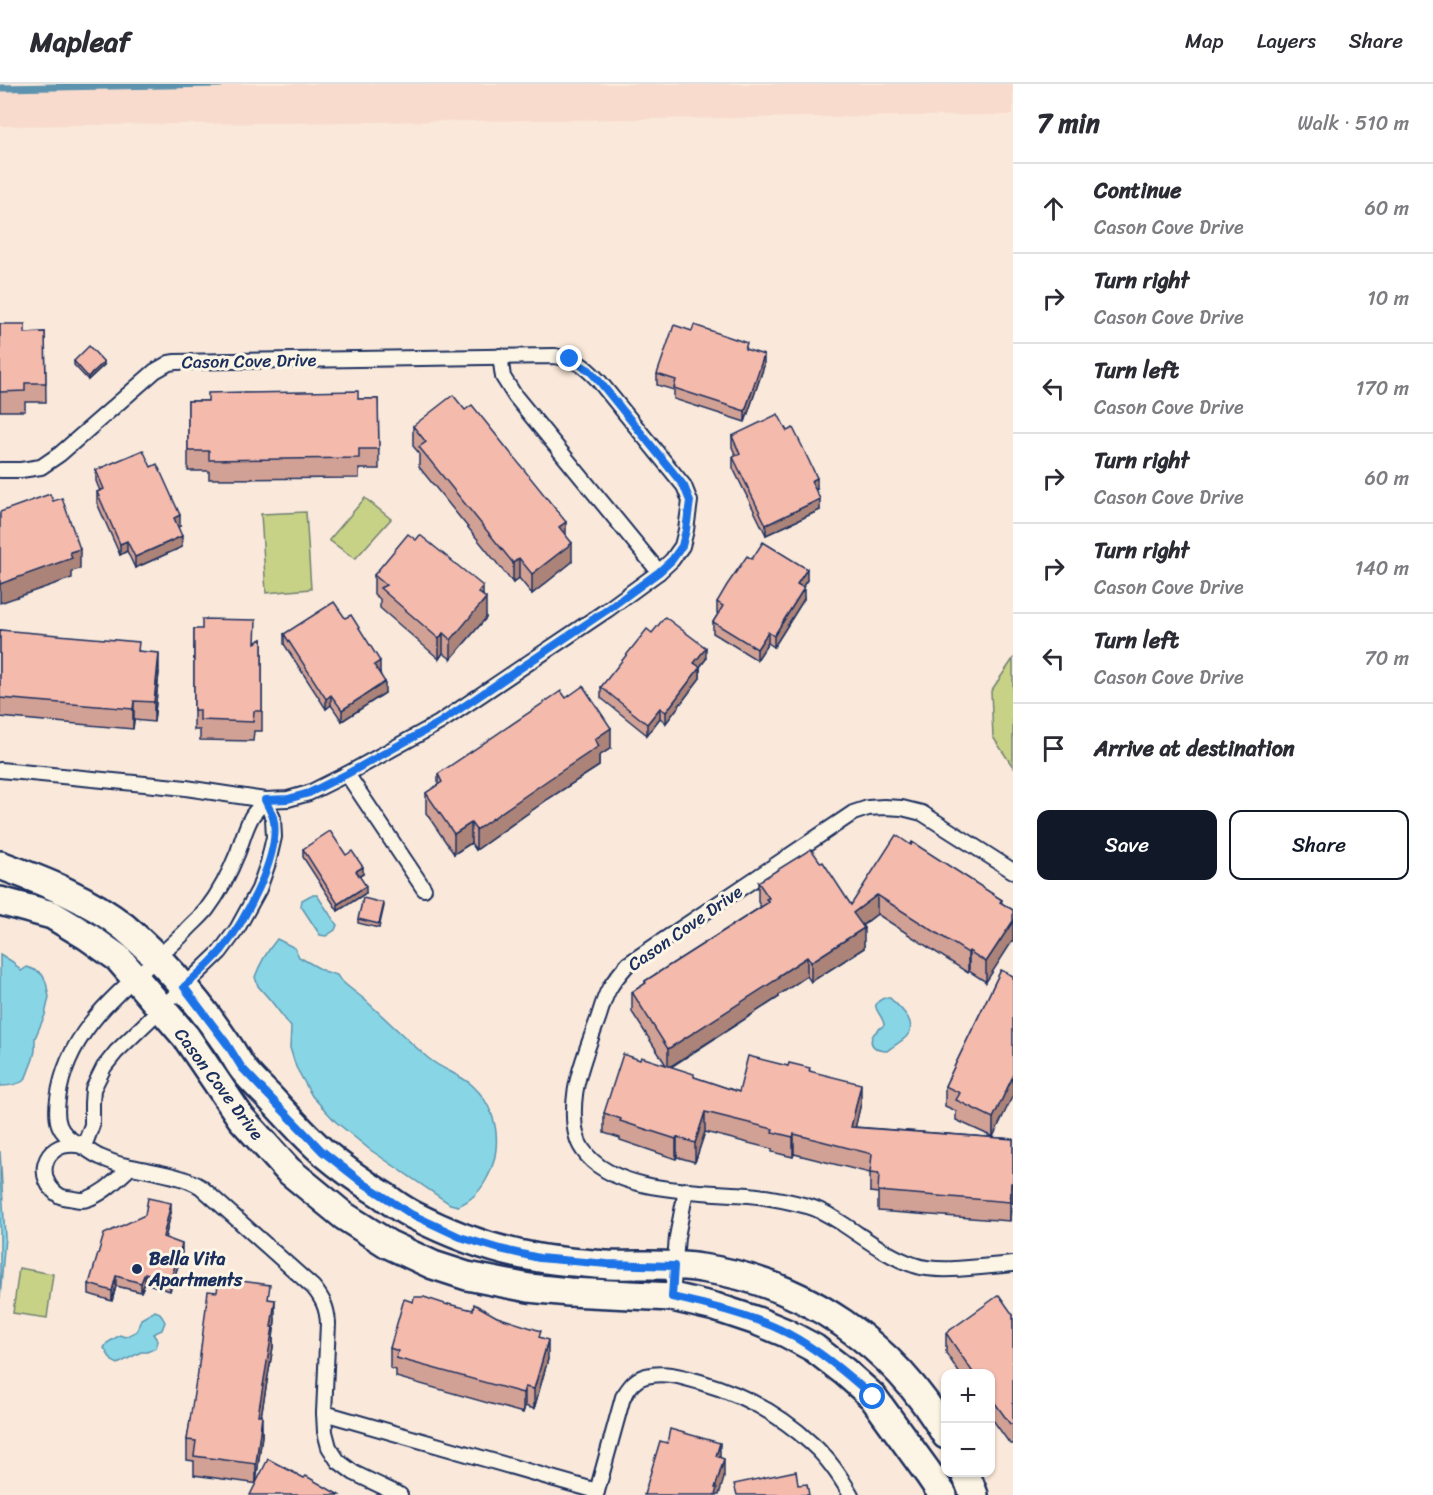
<!DOCTYPE html>
<meta charset="utf-8">
<style>
body{margin:0;font-family:Sriracha,sans-serif;background:#f7f7f7;color:#2b2b33}
.controls{position:absolute;right:18px;bottom:18px;display:grid;overflow:hidden;border-radius:12px;box-shadow:0 2px 4px #0004}
.controls button{width:54px;height:54px;display:grid;place-items:center;padding:0;border:0;border-bottom:2px solid #e1e1e2;background:#fff;color:#2b2b33;font:30px sans-serif}
.stop{position:absolute;width:18px;height:18px;margin:-14px;border:4px solid #1a73e8;border-radius:50%;background:#fff}
.stop.end{background:#1a73e8;border-color:#fff;box-shadow:0 2px 6px #0008}
.list{margin:0;padding:0;list-style:none}
h2{display:flex;justify-content:space-between;align-items:center;height:78px;margin:0;padding:0 24px;font-size:26px}
h2 small{font-size:20px;font-weight:400;color:#7c7c81}
.list li{display:grid;grid-template-columns:39px 1fr auto;gap:18px;align-items:center;box-sizing:border-box;height:90px;padding:0 24px;border-top:2px solid #e1e1e2}
.list b{display:block;font-size:22px;white-space:nowrap}
.list p{margin:0;font-size:20px;white-space:nowrap;color:#7c7c81}
.list em{font-size:20px;font-style:normal;color:#7c7c81}
.actions{display:flex;gap:12px;padding:18px 24px}
.actions a{flex:1;padding:14px 0;border:2px solid #111827;border-radius:12px;text-align:center;font-size:21px;color:#111827}
.actions .main{background:#111827;color:#fff}
.icon{flex:none;width:33px;height:33px;fill:none;stroke:currentColor;stroke-width:2;stroke-linecap:round;stroke-linejoin:round}
.map{position:relative;flex:none;width:1013px;height:1411px;overflow:hidden}
header{display:flex;align-items:center;gap:36px;box-sizing:border-box;height:84px;padding:0 30px;background:#fff;border-bottom:2px solid #e1e1e2}
header strong{font-size:28px}
nav{display:flex;gap:33px;margin-inline-start:auto;font-size:21px}
main{display:flex}
aside{flex:1;background:#fff}
.map>svg:first-child{display:block}
.built{fill:#f8dbcc}
.green{fill:#c7d286;stroke:#718072;stroke-width:1.5}
.water{fill:#87d5e5;stroke:#5c93af;stroke-width:1.5}
.lines{fill:none;stroke-linecap:round;stroke-linejoin:round}
.stream{stroke:#5c93af;stroke-width:7}
.service-casing{stroke:#1b2f5e;stroke-width:18}
.minor-casing{stroke:#1b2f5e;stroke-width:32}
.service{stroke:#fcf5e5;stroke-width:14}
.minor{stroke:#fcf5e5;stroke-width:27}
.wall{fill:#d2a195;stroke:#1b2f5e;stroke-width:1.5}
.shaded-wall{fill:#ab8379;stroke:#1b2f5e;stroke-width:1.5}
.building{fill:#f4bbad;stroke:#1b2f5e;stroke-width:1.5}
.route{stroke:#1a73e8;stroke-width:8}
.poi-dot{fill:#1b2f5e;stroke:#fcf5e5;stroke-width:2}
.labels{text-anchor:middle;dominant-baseline:central;stroke-width:6;stroke-linejoin:round;paint-order:stroke}
.street-label{font-size:18px;fill:#1b2f5e;stroke:#fcf5e5}
.poi-label{font-size:18px;font-weight:bold;fill:#1b2f5e;stroke:#fcf5e5;text-anchor:start}
</style>
<header>
<strong>Mapleaf</strong>
<nav><a>Map</a><a>Layers</a><a>Share</a></nav>
</header>
<main>
<div class="map">
<svg width="1013" height="1411" viewBox="0 0 1013 1411">
<rect width="100%" height="100%" fill="#fae9da"/>
<filter id="ink" filterUnits="userSpaceOnUse"><feTurbulence type="fractalNoise" baseFrequency=".0167" numOctaves="2"/><feDisplacementMap in="SourceGraphic" scale="12" xChannelSelector="R" yChannelSelector="G"/><feConvolveMatrix kernelMatrix="1 2 1 2 8 2 1 2 1" color-interpolation-filters="sRGB"/></filter>
<g filter="url(#ink)">
<path class="built" d="M0,0h1013v31l-1013,11z"/>
<g class="green">
<path d="M365,414l26,21 -36,40 -26,-19z"/>
<path d="M306,428l5,77 -45,4 -5,-79z"/>
<path d="M1013,575v108l-20,-30 -2,-46z"/>
<path d="M19,1184l34,6 -6,44 -34,-5z"/>
</g>
<g class="water">
<path d="M311,811h6l20,30 -2,5 -9,6 -6,-1 -19,-29 1,-6z"/>
<path d="M277,855l18,9 4,9 25,14 13,4c3,7 20,18 27,24 21,19 42,40 64,59 13,11 31,16 44,27 20,18 28,45 23,71 -3,15 -12,34 -25,43 -3,3 -8,5 -12,7l-8,-2 -81,-55 -33,-27 -24,-26 -16,-29 -6,-19 1,-21 -20,-26 -13,-15 -3,-9c5,-14 13,-27 22,-38z"/>
<path d="M0,870l13,8 8,9 6,-4 12,5 4,4 3,6 3,15 -4,18 -10,23v13l-2,8 -8,21c-7,5 -16,6 -25,6z"/>
<path d="M884,914h6c9,9 30,25 16,39 -5,5 -13,9 -19,14 -9,0 -20,-5 -14,-16 2,-4 8,-7 11,-10 -1,-12 -18,-19 0,-27z"/>
<path d="M0,1067l5,86 -5,61z"/>
<path d="M155,1227l5,2 5,9 -3,8 -9,4 5,7 -2,7 -9,4h-6l-23,12 -6,-3 -8,-13 3,-5 13,-8 5,2 12,-6 4,-12z"/>
</g>
<g class="lines">
<path class="stream" d="M0,4l220,-4"/>
<g class="service-casing">
<g id="service">
<path d="M500,272l3,21 12,19 144,176"/>
<path d="M0,386h21l20,-3 19,-13 95,-83 14,-8 6,-1 380,-6c22,4 29,9 44,25l85,105 6,15 -4,29 -4,16 -10,14 -13,12 -52,38 -168,113 -92,51 -38,19 -21,6 -23,1 -79,-12 -186,-18"/>
<path d="M347,690l77,115"/>
<path d="M265,716l8,18 1,19 -6,26 -9,26 -22,40 -17,23 -104,100 -12,15 -11,22 -1,14v22l-6,16 -8,3c-20,-11 -23,-23 -20,-45 10,-78 76,-116 127,-167 7,-8 16,-15 22,-23 13,-17 23,-37 31,-57 4,-11 7,-23 13,-34 3,-6 10,-12 14,-18z"/>
<path d="M1013,787l-91,-58 -20,-5 -18,-1 -16,1 -15,5 -225,151c-7,8 -14,16 -19,25 -5,9 -8,21 -11,30 -7,19 -14,37 -19,56 -6,21 -9,57 4,75 30,44 117,41 166,45 20,2 39,6 58,11 13,3 25,11 36,18 23,15 46,33 71,41 24,9 72,1 99,-1"/>
<path d="M131,1083c-14,12 -26,26 -44,32 -4,2 -8,1 -13,0 -4,-1 -10,-1 -14,-3 -26,-16 -18,-54 16,-51 8,0 16,9 24,12 7,3 14,6 22,8 22,5 61,10 79,22l112,100c10,12 14,21 15,36l-4,90 1,19 4,15 9,14 16,12 46,22"/>
<path d="M672,1213l5,-60 9,-47"/>
<path d="M324,1329l273,78"/>
<path d="M596,1411l27,-98c6,-9 11,-18 23,-21 18,-5 37,1 54,6 42,12 80,32 112,62 17,15 28,32 39,51"/>
</g>
</g>
<g class="minor-casing">
<g id="minor">
<path d="M0,781c43,16 88,33 124,62 40,34 74,74 103,117 6,8 10,17 16,25 9,12 21,22 31,33 16,17 32,35 49,50 19,16 40,31 61,44 9,7 19,14 29,19 39,20 82,36 126,43 22,4 46,5 69,7 31,1 62,-2 93,3 103,14 193,77 245,167"/>
<path d="M0,817l52,14 35,21 31,22 68,79 55,81 47,52 56,46 44,28 45,21 34,11 62,12 40,4 103,5 43,10 42,14 29,12 28,15 31,24 28,25 55,76 15,22"/>
<path d="M965,1388l9,23"/>
</g>
</g>
<use href="#service" class="service"/>
<use href="#minor" class="minor"/>
</g>
<g class="wall">
<path d="M0,240l25,9 20,-1 1,70h-21v9h-25z"/>
<path d="M747,266l17,16 -19,56 -71,-23v-9l-17,-5v-11z"/>
<path d="M74,277l30,4 -16,15 -14,-15z"/>
<path d="M243,309l115,6h20l1,70h-20v9l-150,1v-8h-21v-70h20z"/>
<path d="M413,342l153,109 6,27 -40,32 -13,-16 -6,5 -94,-116v-14l-6,-7z"/>
<path d="M732,352l85,53 -2,1 5,20 -54,25 -33,-67v-11l3,-1 -4,-9z"/>
<path d="M96,386l84,56 -2,1 4,20 -47,21 -8,-17 -7,4 -23,-52v-11l3,-1 -4,-10z"/>
<path d="M752,475l55,21 -5,7 2,12 -30,48 -6,-4 -11,17 -44,-27v-11l5,-8 -1,-1v-11z"/>
<path d="M374,491l109,20 3,23 -35,41 -8,-6 -4,6 -59,-51v-9l-6,-5z"/>
<path d="M194,545l62,13 6,-3v92h-8l-1,10 -53,-1v-10h-6z"/>
<path d="M0,546l139,21 20,21 -5,50 -20,-2 -1,9 -133,-12z"/>
<path d="M652,549l54,26 -6,8v11l-34,45 -6,-5 -13,17 -46,-37v-11z"/>
<path d="M284,550l96,38 5,21 -43,28 -11,-16 -5,4 -42,-65z"/>
<path d="M566,614l45,50 -12,8v10l-51,33 -72,51 -5,-7 -17,11 -28,-41v-20l12,-8v-11z"/>
<path d="M911,761l91,55 -16,82 -17,-11 -1,2 -91,-59 -15,12 2,22 -53,34 -4,-6 -28,19v2l-108,70 23,10 45,15 71,-21 51,32 -6,24 158,12v64h-2l-1,18 -132,-10v-18l-8,-1v-19l-76,-19 -1,3 -21,-5v-3l-67,-17 -10,30 -18,-5 -1,2 -56,-19v-2l-16,-5v-20l36,-53 26,5 -34,-53v-20l13,-8v-3l116,-74 -3,-5v-20l63,-19 30,42z"/>
<path d="M303,765l43,6 17,19 -3,2 6,17 -28,18 -35,-54z"/>
<path d="M384,822l-5,22 -21,-5v-4z"/>
<path d="M1001,886l-8,167 -37,-17v-9l-11,-5v-20z"/>
<path d="M171,1129l-6,25 17,15 -12,38 -25,-8 -4,9 -25,-6 -4,15 -23,-7v-10z"/>
<path d="M270,1216l5,20 -2,18v9l-12,68 1,20 -6,47 48,-4 35,17 -145,-20v-14l-7,-1v-20l10,-60z"/>
<path d="M413,1218l35,3 49,12 44,21 7,21 -14,50 -9,-3 -2,7 -127,-36v-7l-6,-2v-20z"/>
<path d="M1013,1231v129h-3l-20,-28v-42h-30l-14,-21v-20z"/>
</g>
<g class="shaded-wall">
<path d="M764,271v11l-19,56v-11z"/>
<path d="M104,278v3l-16,15v-3z"/>
<path d="M817,394v11l-6,3v-11z"/>
<path d="M820,415v11l-54,25v-10z"/>
<path d="M180,431v11l-6,3v-11z"/>
<path d="M566,438v19l-7,-14z"/>
<path d="M182,452v11l-47,21v-11z"/>
<path d="M127,457v10l-7,4v-11z"/>
<path d="M572,459v19l-40,32v-20z"/>
<path d="M80,465v20l-8,2v7l-72,25v-19l70,-32z"/>
<path d="M519,474v20l-6,5v-20z"/>
<path d="M807,485v11l-10,15v-11z"/>
<path d="M483,502v16l3,-4v20l-35,41v-19l27,-48z"/>
<path d="M804,504v11l-30,48v-11z"/>
<path d="M768,548v11l-11,17v-11z"/>
<path d="M443,549v20l-4,6v-20z"/>
<path d="M706,564v11l-12,15v-11z"/>
<path d="M159,569v19l-5,50v-20z"/>
<path d="M380,577v11l-6,4v-11z"/>
<path d="M700,583v11l-34,45v-11z"/>
<path d="M385,598v11l-43,28v-11z"/>
<path d="M331,611v10l-5,4v-10z"/>
<path d="M134,617v19l-1,9v-20z"/>
<path d="M660,624v10l-13,17v-11z"/>
<path d="M611,644v20l-12,8v10l-51,33 -72,51v-20l119,-91z"/>
<path d="M471,739v20l-17,11v-20z"/>
<path d="M363,783v7l-7,4v-7z"/>
<path d="M366,802v7l-28,18v-7z"/>
<path d="M877,811v19l-24,18v-19z"/>
<path d="M1013,837v19l-27,42v-20z"/>
<path d="M864,844v20l-53,34v-20z"/>
<path d="M969,867v20l-1,2v-20z"/>
<path d="M807,873v19l-28,19v2l-111,71v-19z"/>
<path d="M1013,992v19l-20,42v-19z"/>
<path d="M861,1000v19l-10,43v-19z"/>
<path d="M705,1028v20l-10,30v-19z"/>
<path d="M794,1050v20l-1,3v-20z"/>
<path d="M677,1053v20l-1,2v-20z"/>
<path d="M1011,1099v20l-1,18v-19z"/>
<path d="M171,1119v10l-8,34v-10z"/>
<path d="M182,1160v9l-12,38v-10z"/>
<path d="M145,1189v10l-4,9v-9z"/>
<path d="M116,1192v10l-4,15v-10z"/>
<path d="M275,1216v20l-2,18v9l-15,87v-19z"/>
<path d="M548,1256v19l-14,50v-20z"/>
<path d="M525,1303v19l-2,7v-20z"/>
<path d="M262,1331v20l-6,49v-20z"/>
<path d="M720,1359v19l-4,-6z"/>
<path d="M724,1375v19l-5,17h-4v-7z"/>
</g>
<g class="building">
<path d="M0,240h25v9l20,-1 1,51h-21v8l-25,1z"/>
<path d="M674,241l18,6 2,-6 53,18 -2,6 19,6 -19,56 -71,-23 2,-8 -19,-6z"/>
<path d="M89,262l15,16 -16,15 -14,-16z"/>
<path d="M358,307v8h20l1,50h-20v9l-150,2v-9h-21v-50h20v-8l35,-1v1z"/>
<path d="M453,311l12,15 7,-5 94,117 -7,5 13,16 -40,31 -13,-16 -6,5 -94,-116 7,-5 -13,-16z"/>
<path d="M778,330l9,17 6,-3 9,18 15,32 -6,3 9,18 -54,26 -33,-68 7,-3 -8,-18z"/>
<path d="M143,366l8,17 6,-3 23,51 -6,3 8,18 -47,21 -8,-16 -7,3 -23,-52 7,-3 -8,-19z"/>
<path d="M50,410l3,7 9,-3 18,51 -10,3 2,6 -72,26v-72z"/>
<path d="M408,450l8,6 4,-5 63,51 -5,6 8,6 -35,42 -8,-7 -4,6 -59,-51 6,-3 -12,-10z"/>
<path d="M763,458l44,27 -10,15 7,4 -30,48 -6,-4 -11,17 -44,-27 10,-16 -6,-4 10,-17 20,-29 5,3z"/>
<path d="M334,518l11,16 6,-3 29,46 -6,4 11,17 -43,28 -11,-15 -5,4 -42,-65z"/>
<path d="M665,533l41,31 -12,15 6,4 -34,45 -6,-4 -13,16 -46,-37 46,-58 5,4z"/>
<path d="M202,535l54,1 -1,23 7,-4v72h-8l-1,11 -53,-2v-10h-6v-81h8z"/>
<path d="M0,546l139,12 -1,9 21,2 -5,49 -20,-1 -1,8 -133,-11z"/>
<path d="M583,602l28,42 -16,11 4,7 -51,34 -72,50 -5,-7 -17,11 -28,-41 16,-11 -4,-8 123,-83 5,7z"/>
<path d="M330,747l16,24 6,-4 11,16 -7,4 10,15 -28,18 -35,-55z"/>
<path d="M896,751l15,10 1,-3 90,58 -2,2 13,8v11l-27,41 -17,-11 -1,2 -91,-58 -24,18 11,15 -53,34 -4,-5 -29,19 1,2 -111,71 -36,-57 14,-9 -1,-2 124,-79 -3,-3 3,-1 -11,-16 53,-33 10,14 2,-1 28,43z"/>
<path d="M363,814l21,5 -5,21 -21,-5z"/>
<path d="M1001,886l12,6v100l-20,42 -37,-18 4,-7 -15,-7z"/>
<path d="M623,970l17,6 1,-3 53,17v3l45,15 9,-36 40,10 1,-3 21,5 -1,3 52,13 -10,43 162,12v44h-2l-1,19 -132,-11 1,-17 -9,-1 2,-19 -78,-20 -1,3 -21,-5 1,-3 -68,-17 -10,31 -18,-6 -1,2 -56,-18 1,-2 -17,-6z"/>
<path d="M148,1114l23,5 -8,34 19,7 -12,37 -25,-8 -4,10 -25,-7 -4,15 -23,-7 15,-50 41,-19z"/>
<path d="M219,1194l51,7 -2,14 7,1 -4,27h2l-15,88h4l-6,49 -62,-8 2,-15 -9,-1 9,-60h1l11,-89 9,1z"/>
<path d="M999,1211l14,20v109h-3l-20,-28v-22h-16l-28,-41z"/>
<path d="M414,1213h10l24,8v-1l25,6 1,-6 23,13 44,14 -2,6 9,3 -14,49 -9,-2 -2,6 -127,-35 2,-7 -8,-3 14,-49 9,3z"/>
<path d="M670,1345l50,14 -4,13 8,3 -9,29h2l-2,7h-71l16,-54 7,2z"/>
<path d="M268,1375l36,19 2,-2 33,19h-89z"/>
<path d="M796,1387l2,14 9,-1 2,11h-72l-3,-11z"/>
</g>
</g>
<g class="lines" filter="url(#ink)">
<path class="route" d="M570,275l19,11 10,11 85,105 6,15 -4,29 -4,16 -10,14 -13,12 -52,38 -168,113 -92,51 -38,19 -21,6 -23,1c3,6 6,12 8,17 10,36 -30,107 -52,134 -11,13 -24,24 -37,36l43,57 15,24 80,83 41,32 48,31 49,23 40,12 39,9 68,6 67,2 -2,31c39,9 80,18 115,36 32,17 59,40 86,64"/>
</g>
<circle class="poi-dot" cx="137" cy="1185" r="6"/>
<g class="labels">
<g class="street-label">
<text transform="translate(249 277) rotate(-1)">Cason Cove Drive</text>
<text transform="translate(685 844) rotate(-35)">Cason Cove Drive</text>
<text transform="translate(219 1000) rotate(53)">Cason Cove Drive</text>
</g>
<g class="poi-label">
<text x="149" y="1175">Bella Vita<tspan x="149" dy="21">Apartments</tspan></text>
</g>
</g>
</svg>
<div class="controls">
<button>+</button>
<button>−</button>
</div>
<div class="stop" style="left:873px;top:1313px"></div>
<div class="stop end" style="left:570px;top:275px"></div>
</div>
<aside>
<h2>7 min<small>Walk · 510 m</small></h2>
<ul class="list">
<li><svg class="icon" aria-label="ahead" viewBox="0 0 24 24"><path d="M12 20V5M6 11l6-6 6 6"/></svg><div><b>Continue</b><p>Cason Cove Drive</p></div><em>60 m</em></li>
<li><svg class="icon" aria-label="right" viewBox="0 0 24 24"><path d="M7 20v-9h11M14 6l5 5-5 5"/></svg><div><b>Turn right</b><p>Cason Cove Drive</p></div><em>10 m</em></li>
<li><svg class="icon" aria-label="left" viewBox="0 0 24 24"><path d="M17 20v-9H6M10 6l-5 5 5 5"/></svg><div><b>Turn left</b><p>Cason Cove Drive</p></div><em>170 m</em></li>
<li><svg class="icon" aria-label="right" viewBox="0 0 24 24"><path d="M7 20v-9h11M14 6l5 5-5 5"/></svg><div><b>Turn right</b><p>Cason Cove Drive</p></div><em>60 m</em></li>
<li><svg class="icon" aria-label="right" viewBox="0 0 24 24"><path d="M7 20v-9h11M14 6l5 5-5 5"/></svg><div><b>Turn right</b><p>Cason Cove Drive</p></div><em>140 m</em></li>
<li><svg class="icon" aria-label="left" viewBox="0 0 24 24"><path d="M17 20v-9H6M10 6l-5 5 5 5"/></svg><div><b>Turn left</b><p>Cason Cove Drive</p></div><em>70 m</em></li>
<li><svg class="icon" aria-label="arrive" viewBox="0 0 24 24"><path d="M6 21V4h12l-3 4 3 4H6"/></svg><div><b>Arrive at destination</b></div></li>
</ul>
<div class="actions"><a class="main">Save</a><a>Share</a></div>
</aside>
</main>
